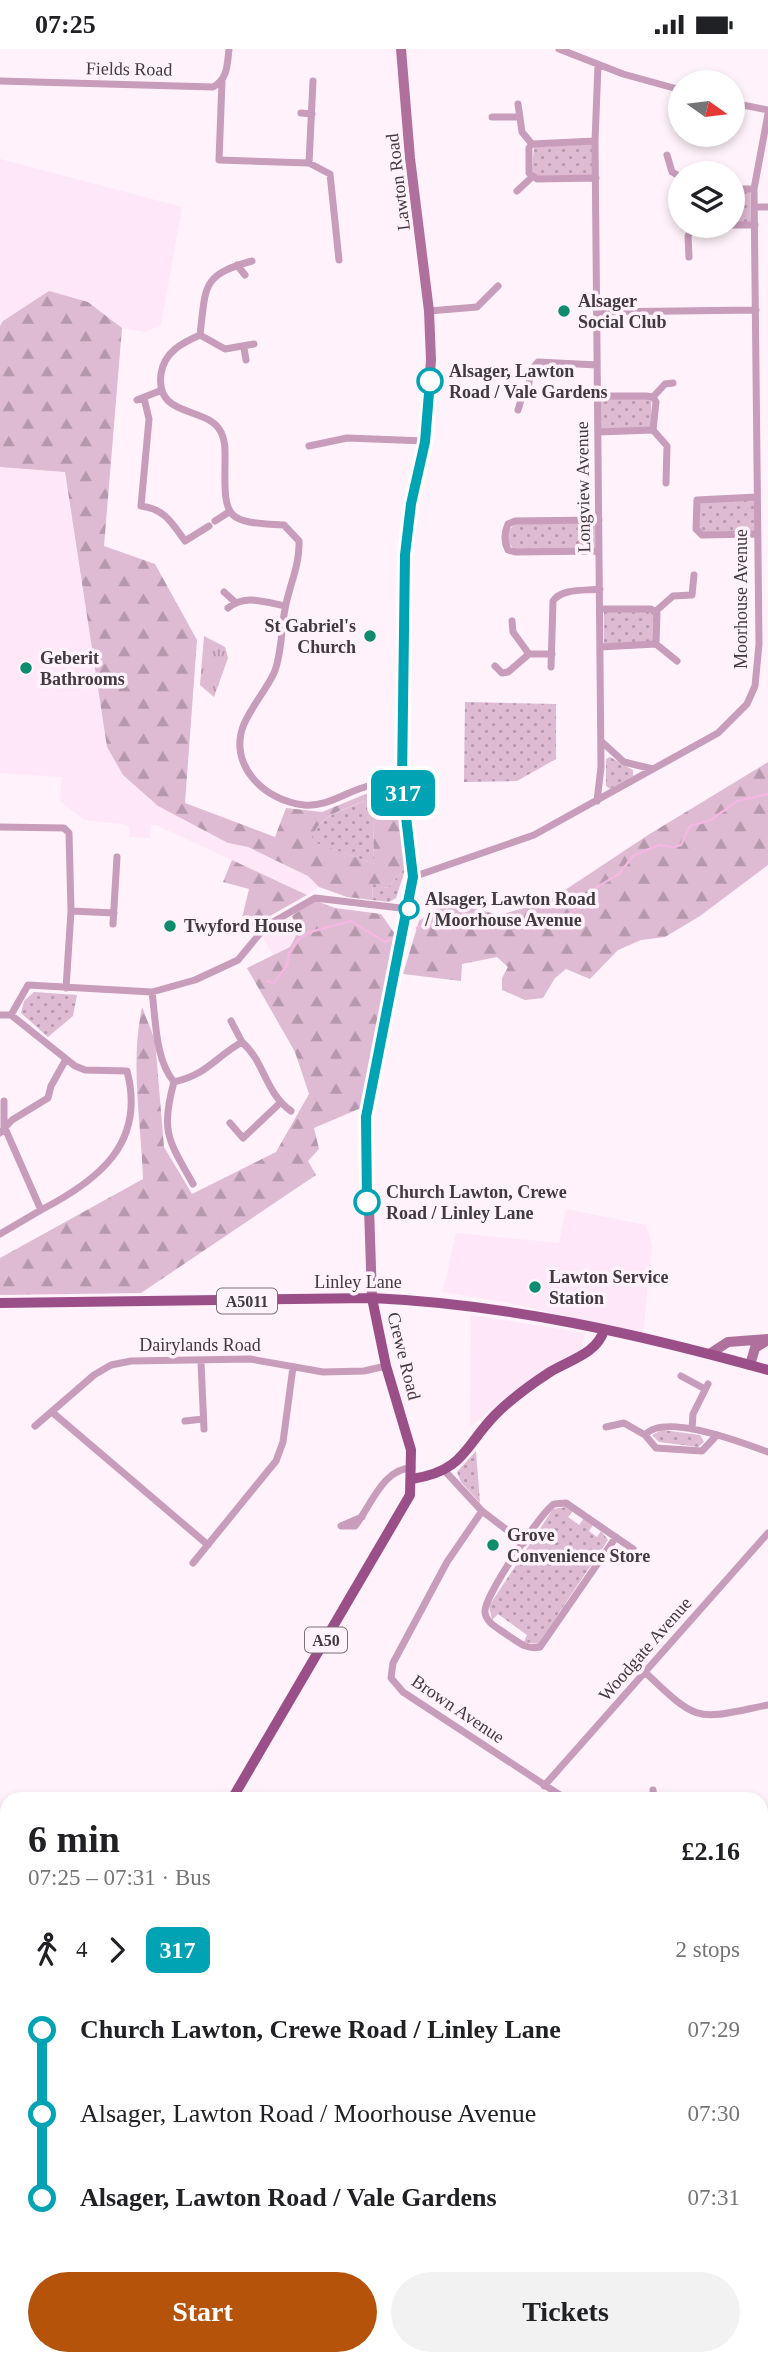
<!DOCTYPE html>
<meta charset="utf-8">
<style>
:root{--surface:#fff;--page:#f2f2f2;--text:#202124;--muted:#757577;--accent:#b45309}
body{margin:0;font-family:"Times New Roman",serif;background:var(--page);color:var(--text);height:100vh;display:flex;flex-direction:column;font-size:26px;white-space:nowrap}
*{box-sizing:border-box;margin:0}
p{font-size:23px;color:var(--muted)}
.icon{flex:none;width:38px;height:38px;fill:none;stroke:currentColor;stroke-width:2;stroke-linecap:round;stroke-linejoin:round}
.map{position:relative;flex:1;overflow:hidden}
.details{position:absolute;left:0px;top:1743px;width:768px;height:574px;display:flex;flex-direction:column;background:var(--surface);border-radius:21px 21px 0 0;box-shadow:0 4px 10px #0003}
.details>*{flex:none}
.badge{padding:0 14px;border-radius:10px;font-size:24px;line-height:46px}
.needle{width:46px;rotate:104deg}
.buttons{position:absolute;left:668px;top:21px;display:grid;gap:14px}
.buttons a{display:grid;place-items:center;width:77px;height:77px;border-radius:50%;background:var(--surface);box-shadow:0 4px 10px #0003;font-size:35px}
.map>.badge{position:absolute;translate:-50% -50%;box-shadow:0 0 0 4px #fff}
.legs{display:flex;align-items:center;gap:10px;height:77px;padding:0 28px;font-size:23px}
.legs p{margin-inline-start:auto}
.summary{display:flex;align-items:center;justify-content:space-between;height:119px;padding:0 28px}
h1{font-size:38px;font-weight:800;line-height:52px}
.cta{display:flex;gap:14px;margin-top:auto;padding:14px 28px}
.cta a{flex:1;height:80px;border-radius:42px;background:var(--accent);color:#fff;font-size:28px;font-weight:800;line-height:80px;text-align:center}
.cta a+a{background:var(--page);color:var(--text)}
ul{padding:0 28px;list-style:none}
li{display:flex;align-items:center;gap:24px;height:84px;font-size:26px}
li i{display:grid;place-items:center;width:10px;height:100%;margin:0 9px;background:currentColor}
li i::after{content:'';width:18px;height:18px;margin:-9px;border:5px solid;border-radius:50%;background:var(--surface)}
li p{margin-inline-start:auto}
li:first-child i{background:linear-gradient(#0000 50%,currentColor 0)}
li:last-child i{background:linear-gradient(currentColor 50%,#0000 0)}
.status{display:flex;justify-content:space-between;align-items:center;height:49px;padding:0 35px;background:var(--surface);direction:ltr}
.status svg{height:19px;fill:currentColor}
.map>svg:first-child{display:block}
</style>
<div class="status"><b>07:25</b><svg viewBox="0 0 49 12"><path d="M0 12V9h3v3zM5 12V6h3v6zM10 12V3h3v9zM15 12V0h3v12zM26 1h20v11H26zM47 4h2v5h-2z"/></svg></div>
<div class="map">
<svg width="768" height="2317" viewBox="0 0 768 2317">
<defs>
<pattern id="grass-dots" width="8" height="8" patternUnits="userSpaceOnUse" patternTransform="scale(1.75)"><rect width="8" height="8" fill="#debad3"/><path d="M2 2h.1M6 6h.1" fill="none" stroke="#b698ad" stroke-width="1.8" stroke-linecap="round"/></pattern>
<pattern id="forest-firs" width="22" height="20" patternUnits="userSpaceOnUse" patternTransform="scale(1.75)"><rect width="22" height="20" fill="#debad3"/><path d="M5 1l3.5 6h-7zM16 11l3.5 6h-7z" fill="#b698ad"/></pattern>
<pattern id="park-tufts" width="24" height="20" patternUnits="userSpaceOnUse" patternTransform="scale(1.75)"><rect width="24" height="20" fill="#debad3"/><path d="M3 7l-1-3M5 7V3M7 7l1-3M15 17l-1-3M17 17v-4M19 17l1-3" fill="none" stroke="#b698ad"/></pattern>
</defs>
<rect width="100%" height="100%" fill="#fff2fa"/>
<path fill="#fee7f7" d="M 0,110 L 182,158 L 161,275 L 146,283 L 122,279 L 88,253 L 49,243 L 3,272 L 0,277 Z
M 0,418 L 64,422 L 107,698 L 123,726 L 158,757 L 228,794 L 248,798 L 308,827 L 319,838 L 307,846 L 156,776 L 151,776 L 150,789 L 129,788 L 129,778 L 123,775 L 84,771 L 60,752 L 62,728 L 0,724 Z
M 292,867 L 298,883 L 290,898 L 273,906 L 262,887 Z
M 566,1160 L 646,1176 L 652,1196 L 643,1285 L 505,1253 L 443,1243 L 456,1184 L 559,1194 Z
M 471,1266 L 585,1284 L 581,1301 L 523,1335 L 470,1378 Z
M 761,1957 L 768,1966 L 768,2132 L 761,2142 Z"/>
<path fill="url(#grass-dots)" d="M 592,95 L 592,126 L 538,127 L 532,122 L 534,98 Z
M 733,142 L 750,142 L 751,174 L 733,174 Z
M 601,350 L 651,350 L 652,379 L 601,381 Z
M 754,450 L 755,482 L 703,483 L 698,479 L 699,453 Z
M 596,474 L 596,500 L 515,501 L 508,494 L 508,482 L 515,475 Z
M 651,562 L 654,564 L 654,593 L 604,595 L 604,563 Z
M 465,653 L 556,655 L 556,710 L 517,732 L 464,733 Z
M 610,708 L 633,721 L 633,727 L 610,740 L 606,737 L 606,710 Z
M 365,752 L 373,765 L 374,815 L 310,792 C 319,766 341,762 365,752 Z
M 406,818 L 396,849 L 389,853 L 372,851 L 373,834 L 387,839 Z
M 34,943 L 77,946 L 73,967 L 48,988 L 21,964 L 24,952 Z
M 662,1381 L 700,1386 L 704,1393 L 698,1398 L 659,1393 L 652,1386 Z
M 476,1402 L 480,1454 L 461,1433 L 457,1423 Z
M 566,1458 L 573,1462 L 568,1468 L 579,1476 L 584,1469 L 593,1476 L 589,1482 L 597,1488 L 601,1482 L 608,1491 L 538,1595 L 524,1593 L 527,1586 L 498,1565 L 492,1571 L 489,1557 L 553,1460 Z
M 0,2223 L 7,2226 L 7,2280 L 4,2289 L 7,2292 L 7,2310 L 31,2310 L 42,2317 L 0,2317 Z"/>
<path fill="url(#forest-firs)" fill-rule="evenodd" d="M 49,242 L 88,253 L 122,279 L 104,497 L 155,515 L 197,591 L 185,754 L 275,788 L 286,759 L 322,763 L 368,744 L 397,741 L 406,818 L 387,839 L 373,835 L 372,851 L 347,848 L 319,838 L 308,827 L 248,798 L 228,794 L 158,757 L 123,726 L 107,698 L 65,423 L 0,418 L 0,277 L 3,272 ZM 364,752 L 373,766 L 374,815 L 311,792 C 318,766 341,762 364,752 Z
M 768,713 L 768,816 L 700,867 L 665,888 L 641,891 L 618,901 L 590,930 L 566,920 L 555,929 L 543,949 L 525,951 L 502,941 L 502,929 L 508,918 L 497,908 L 462,915 L 461,932 L 403,925 L 419,872 L 430,864 L 440,858 L 465,857 L 499,866 L 547,853 L 648,786 Z
M 232,811 L 307,846 L 238,885 L 249,840 L 223,833 Z
M 314,851 L 335,859 L 381,865 L 397,888 L 361,1059 L 314,1079 L 319,1100 L 308,1112 L 316,1126 L 141,1244 L 0,1246 L 0,1209 L 143,1130 C 141,1072 130,1015 142,958 L 155,991 L 164,1098 L 192,1145 L 276,1103 L 309,1045 L 295,1003 L 247,919 L 290,898 L 298,883 L 292,867 Z"/>
<path fill="url(#park-tufts)" d="M 204,587 L 225,598 L 228,609 L 214,648 L 200,636 Z"/>
<g fill="none" stroke-linecap="round" stroke-linejoin="round">
<path stroke="#f3b7e1" stroke-width="2.5" d="M 417,879 L 429,872 L 536,875 L 564,868 L 578,859 L 597,838 L 619,825 L 633,807 L 659,796 L 673,798 L 681,796 L 690,777 L 711,771 L 737,752 L 768,745
M 267,932 L 274,934 L 287,916 L 289,904 L 299,890 L 310,883 L 351,872 L 385,893 L 392,890"/>
<path stroke="#c89cbb" stroke-width="7" d="M 559,0 L 623,25 L 681,41
M 0,32 L 213,38 C 228,30 227,16 229,0
M 222,33 L 219,111 L 309,114 L 330,125 L 339,211
M 733,54 L 768,61
M 518,55 L 522,83 L 532,95
M 301,64 L 312,65
M 492,68 L 518,68
M 595,92 L 532,95 L 529,99 L 529,124 L 537,130 L 596,129
M 667,106 L 672,123 L 681,128
M 309,114 L 313,32
M 733,140 L 754,140
M 517,142 L 532,128
M 755,158 L 768,158
M 733,176 L 755,176
M 689,208 L 688,187 L 693,177
M 237,216 L 245,226
M 429,262 L 477,258 L 498,237
M 597,263 L 756,261
M 200,286 C 182,294 164,303 161,325 C 155,370 207,356 221,383 C 226,393 225,403 225,415 C 224,472 227,473 284,476 L 299,492 C 300,516 289,537 285,560 C 281,580 282,605 274,624 C 266,641 252,657 244,675 C 227,716 265,752 304,756 C 327,758 344,744 365,738 C 376,734 390,734 402,733
M 200,286 C 206,237 201,226 252,212
M 200,286 L 225,300 L 254,295
M 244,299 L 246,311
M 598,347 L 646,347 L 653,348 L 656,353 L 653,381 L 598,383
M 653,348 L 665,335 L 673,334
M 144,349 L 149,370 L 141,457 C 165,460 172,474 185,492 L 209,477
M 137,351 L 162,341
M 518,361 L 521,351 L 527,346 L 531,321 L 538,313 L 597,316
M 653,381 L 667,397 L 666,434
M 309,397 L 347,389 L 425,392
M 757,448 L 697,451 L 696,480 L 702,486 L 758,485
M 599,471 L 515,472 L 508,475 C 504,484 504,493 508,501 L 515,503 L 599,502
M 215,472 L 229,463
M 224,543 L 235,553
M 228,559 C 245,545 265,553 285,557
M 600,560 L 651,560 L 657,565 L 656,595 L 600,598
M 656,562 L 673,547 L 692,546 L 694,526
M 512,572 L 513,583 L 529,605
M 656,595 L 677,612
M 495,617 L 502,624 L 508,623 L 529,605 L 552,605
M 551,618 L 553,552 C 562,539 585,542 600,540
M 602,693 L 624,713 L 653,720
M 597,752 L 601,718 L 595,92 L 598,16
M 0,778 L 64,779 L 69,784 L 71,862 L 66,939
M 413,828 L 534,786 L 718,684 L 747,655 L 755,637 L 759,595 L 754,140 L 768,65
M 71,862 L 114,864
M 113,875 L 117,808
M 152,943 C 156,972 155,1010 174,1033 C 208,1025 214,1009 242,993 C 265,1013 265,1044 291,1062
M 0,966 L 11,966 L 28,936 L 152,943 L 195,931 L 238,911 L 266,877 L 315,849 L 409,860
M 11,966 L 75,1017 L 85,1021 L 127,1022 C 146,1094 99,1131 41,1161
M 231,972 L 242,993
M 174,1033 C 160,1083 169,1092 193,1135
M 230,1074 L 243,1089 L 280,1054
M 0,1084 L 12,1071 L 48,1049 L 51,1037 L 65,1012
M 0,1185 L 41,1161 L 4,1077 L 4,1052
M 201,1313 L 204,1380
M 681,1327 L 705,1340
M 52,1363 L 208,1496
M 185,1372 L 203,1370
M 35,1377 L 94,1326 L 111,1316 L 131,1312 L 250,1310 L 323,1323 L 364,1322 L 386,1317
M 606,1378 L 624,1374 L 645,1386
M 692,1380 L 693,1365 L 708,1335
M 717,1386 L 702,1402 L 656,1399 L 645,1386 C 664,1363 743,1394 768,1403
M 444,1421 L 482,1462 L 524,1494
M 482,1462 L 447,1513 L 393,1614 L 391,1629 L 403,1643 L 566,1750
M 362,1468 L 341,1477 L 355,1477 C 371,1457 383,1419 412,1419
M 616,1488 L 540,1598 C 526,1601 518,1593 506,1585 C 498,1579 486,1574 485,1563 C 483,1549 541,1463 554,1455 L 566,1454 L 633,1500
M 193,1514 L 276,1412 L 283,1393 L 293,1318
M 646,1624 C 700,1676 697,1670 768,1656
M 544,1737 L 768,1484
M 653,1741 L 654,1750
M 761,1795 L 768,1800
M 761,1867 L 768,1861"/>
<path stroke="#af709d" stroke-width="10" d="M 372,1249 L 366,1068 L 413,828 L 402,733 L 406,488 L 425,391 L 431,311 L 429,262 L 410,109 L 401,0
M 711,1304 L 728,1293 L 768,1290
M 750,1316 L 755,1299 L 768,1291"/>
<path stroke="#9b4f88" stroke-width="10" d="M 0,1254 L 372,1249 C 506,1255 639,1285 768,1321
M 412,1430 C 464,1422 464,1398 495,1366 C 511,1350 530,1336 550,1323 C 569,1311 597,1305 604,1281
M 232,1750 L 410,1446 L 411,1401 L 386,1317 L 372,1249
M 0,2175 L 7,2162"/>
</g>
<g fill="none" stroke-linecap="round" stroke-linejoin="round">
<defs>
<path id="line-1" d="M 367,1153 L 366,1068 L 413,828 L 402,733 L 405,506 L 411,455 L 425,393 L 430,332"/>
</defs>
<use href="#line-1" stroke="#fff" stroke-width="16"/>
<use href="#line-1" stroke="#00a3b4" stroke-width="10"/>
</g>
<g fill="#0f8c70" stroke="#fff2fa" stroke-width="2.5">
<circle cx="564" cy="262" r="7"/>
<circle cx="370" cy="587" r="7"/>
<circle cx="26" cy="619" r="7"/>
<circle cx="170" cy="877" r="7"/>
<circle cx="535" cy="1238" r="7"/>
<circle cx="493" cy="1496" r="7"/>
</g>
<g fill="#fff" stroke="#00a3b4" stroke-width="3.5">
<circle cx="430" cy="332" r="12"/>
<circle cx="409" cy="860" r="9"/>
<circle cx="367" cy="1153" r="12"/>
</g>
<g text-anchor="middle" dominant-baseline="central" stroke-width="7" stroke-linejoin="round" paint-order="stroke">
<g fill="#fff2fa" stroke="#7a7177" stroke-width="2">
<rect x="217" y="1239.5" width="60" height="25" rx="5"/>
<rect x="305" y="1578.5" width="42" height="25" rx="5"/>
</g>
<g font-size="16" font-weight="bold" fill="#413a3f">
<text x="247" y="1252">A5011</text>
<text x="326" y="1591">A50</text>
</g>
<g font-size="18" fill="#413a3f" stroke="#fff2fa">
<text transform="translate(129 20) rotate(1)">Fields Road</text>
<text transform="translate(398 133) rotate(-97)">Lawton Road</text>
<text transform="translate(583 438) rotate(-91)">Longview Avenue</text>
<text transform="translate(741 550) rotate(-90)">Moorhouse Avenue</text>
<text x="358" y="1233">Linley Lane</text>
<text x="200" y="1296">Dairylands Road</text>
<text transform="translate(404 1307) rotate(76)">Crewe Road</text>
<text transform="translate(645 1600) rotate(-49)">Woodgate Avenue</text>
<text transform="translate(458 1660) rotate(34)">Brown Avenue</text>
</g>
<g font-size="18" font-weight="bold" fill="#413a3f" stroke="#fff2fa" text-anchor="start">
<text x="578" y="252">Alsager<tspan x="578" dy="21">Social Club</tspan></text>
<text x="356" y="577" text-anchor="end">St Gabriel's<tspan x="356" dy="21">Church</tspan></text>
<text x="40" y="609">Geberit<tspan x="40" dy="21">Bathrooms</tspan></text>
<text x="184" y="877">Twyford House</text>
<text x="549" y="1228">Lawton Service<tspan x="549" dy="21">Station</tspan></text>
<text x="507" y="1486">Grove<tspan x="507" dy="21">Convenience Store</tspan></text>
</g>
<g font-size="18" font-weight="bold" fill="#413a3f" stroke="#fff2fa" text-anchor="start">
<text x="449" y="322">Alsager, Lawton<tspan x="449" dy="21">Road / Vale Gardens</tspan></text>
<text x="425" y="850">Alsager, Lawton Road<tspan x="425" dy="21">/ Moorhouse Avenue</tspan></text>
<text x="386" y="1143">Church Lawton, Crewe<tspan x="386" dy="21">Road / Linley Lane</tspan></text>
</g>
</g>
</svg>
<div class="buttons">
<a><svg class="needle" viewBox="-14 -14 28 28"><path d="M0-13l5 13h-10z" fill="#e53935"/><path d="M0 13l5-13h-10z" fill="#757577"/></svg></a>
<a><svg class="icon" aria-label="layers" viewBox="0 0 24 24"><path d="M12 4l9 5-9 5-9-5zM3 14l9 5 9-5"/></svg></a>
</div>
<b class="badge" style="left:403px;top:744px;background:#00a3b4;color:#fff">317</b>
<section class="details">
<div class="summary"><div><h1>6 min</h1><p>07:25 – 07:31 · Bus</p></div><b>£2.16</b></div>
<div class="legs"><svg class="icon" aria-label="walk" viewBox="0 0 24 24"><circle cx="13" cy="4" r="2"/><path d="M13 8l-2 6 4 7M11 14l-3 7M7 12l3-4h3l4 4"/></svg>4<svg class="icon" aria-label="forward" viewBox="0 0 24 24"><path d="M9 5l7 7-7 7"/></svg><b class="badge" style="background:#00a3b4;color:#fff">317</b><p>2 stops</p></div>
<ul>
<li><i style="color:#00a3b4"></i><b>Church Lawton, Crewe Road / Linley Lane</b><p>07:29</p></li>
<li><i style="color:#00a3b4"></i><span>Alsager, Lawton Road / Moorhouse Avenue</span><p>07:30</p></li>
<li><i style="color:#00a3b4"></i><b>Alsager, Lawton Road / Vale Gardens</b><p>07:31</p></li>
</ul>
<div class="cta"><a>Start</a><a>Tickets</a></div>
</section>
</div>
